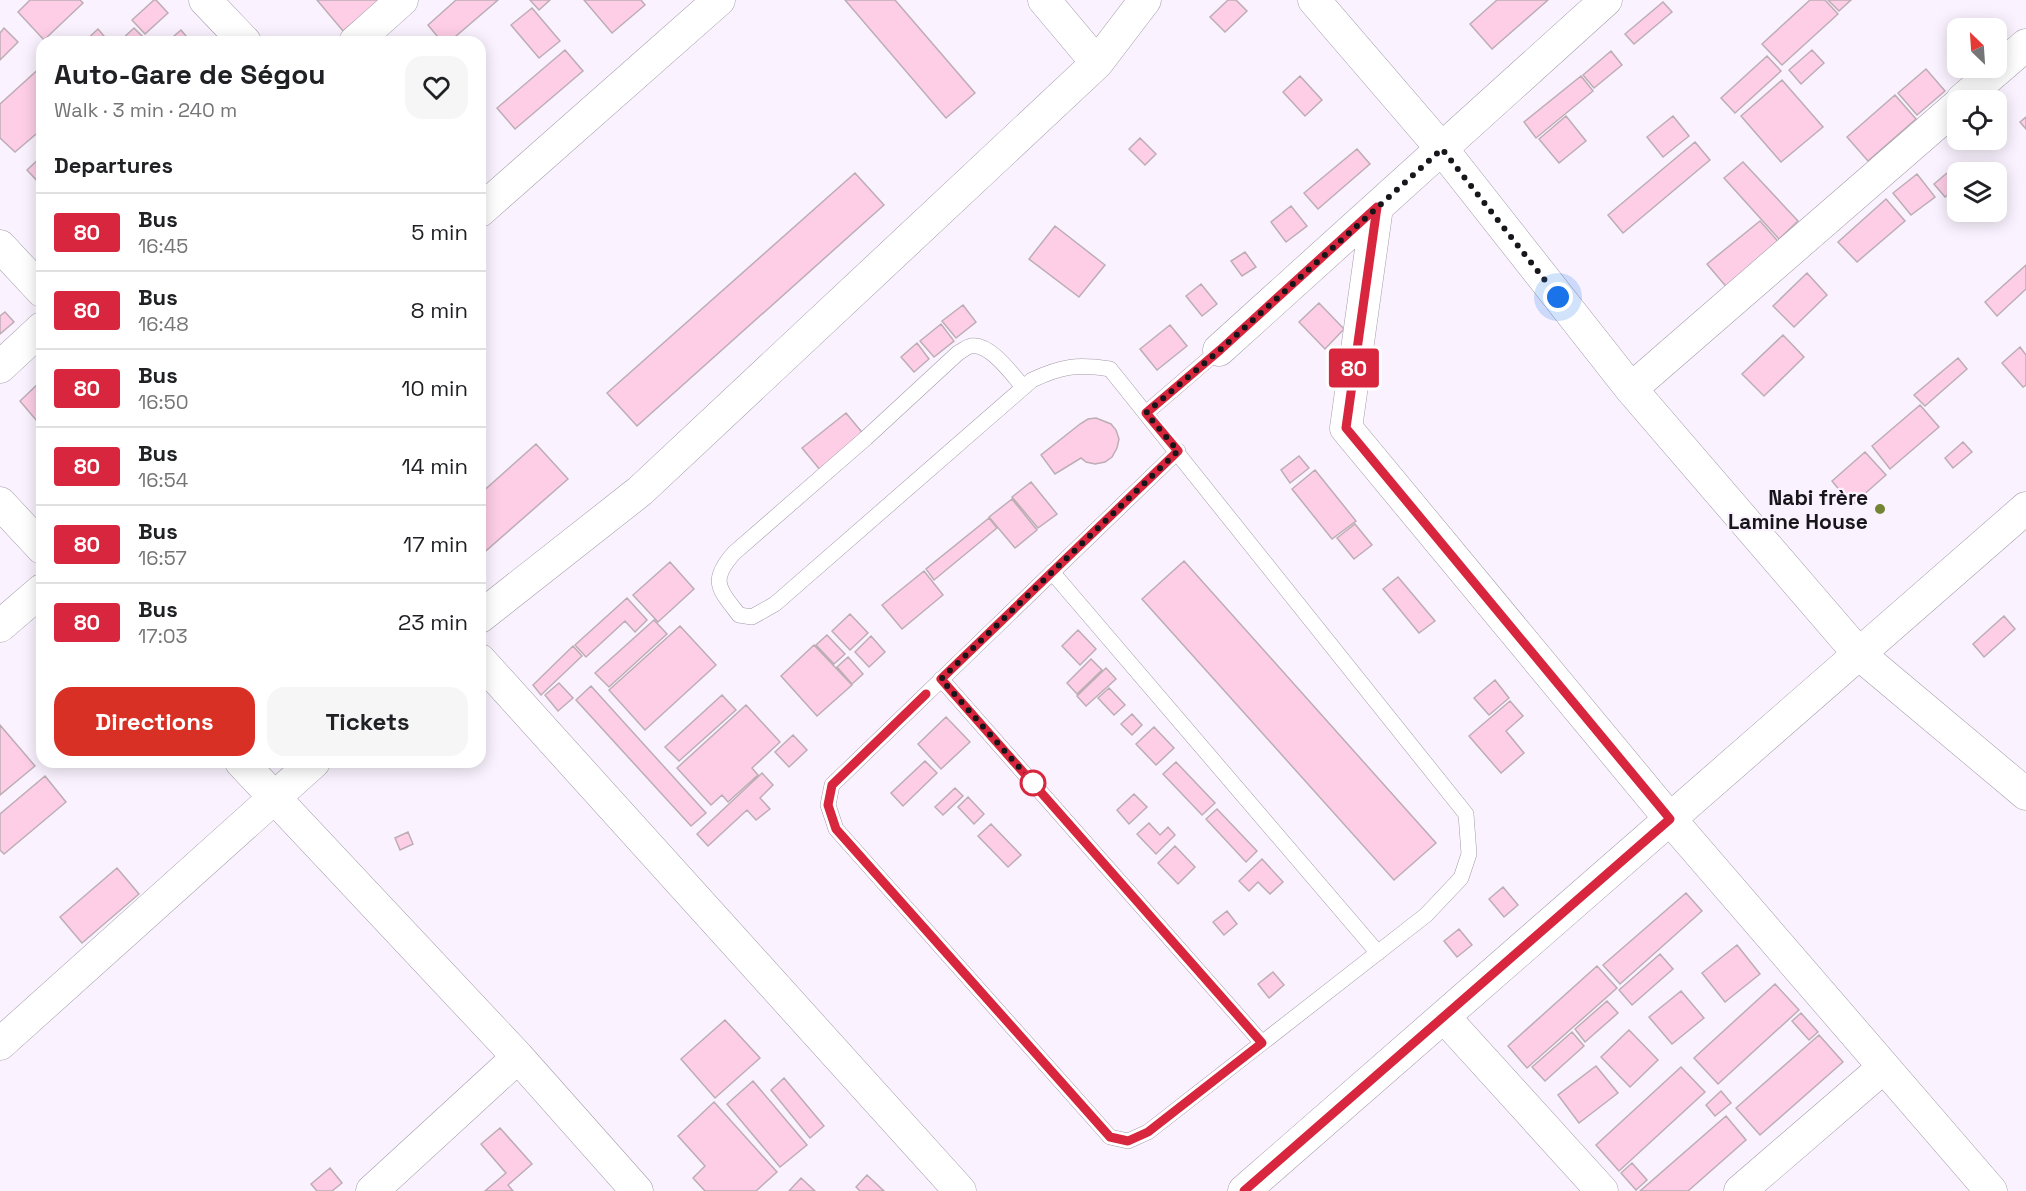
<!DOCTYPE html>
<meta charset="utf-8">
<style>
:root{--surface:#fff;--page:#f6f6f6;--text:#202124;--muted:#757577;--line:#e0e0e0;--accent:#d93025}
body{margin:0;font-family:"Space Grotesk",sans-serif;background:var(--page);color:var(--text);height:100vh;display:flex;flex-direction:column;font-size:22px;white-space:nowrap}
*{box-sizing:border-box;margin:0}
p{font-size:20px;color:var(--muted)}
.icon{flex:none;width:33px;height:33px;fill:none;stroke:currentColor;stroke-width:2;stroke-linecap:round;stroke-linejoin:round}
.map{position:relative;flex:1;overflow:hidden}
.sheet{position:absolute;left:36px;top:36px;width:450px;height:732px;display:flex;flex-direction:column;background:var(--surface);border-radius:18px;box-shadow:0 3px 15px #0003}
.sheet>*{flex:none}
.badge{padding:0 12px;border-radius:4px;font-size:21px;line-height:39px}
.needle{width:39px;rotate:335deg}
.controls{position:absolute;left:1947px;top:18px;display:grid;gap:12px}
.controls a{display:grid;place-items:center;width:60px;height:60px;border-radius:12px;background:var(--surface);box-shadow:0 3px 15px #0003;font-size:30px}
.you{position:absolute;width:30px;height:30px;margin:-15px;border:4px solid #fff;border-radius:50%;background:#1a73e8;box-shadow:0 0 0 9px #1a73e833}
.map>.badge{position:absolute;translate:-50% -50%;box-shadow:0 0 0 3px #fff}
h2{padding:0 18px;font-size:22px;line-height:54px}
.round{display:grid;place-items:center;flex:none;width:63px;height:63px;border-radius:18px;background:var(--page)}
.headline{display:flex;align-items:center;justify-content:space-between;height:102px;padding:0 18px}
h1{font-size:28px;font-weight:700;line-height:45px}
.primary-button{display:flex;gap:12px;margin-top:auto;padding:12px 18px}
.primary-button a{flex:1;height:69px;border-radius:18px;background:var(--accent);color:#fff;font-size:24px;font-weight:700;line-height:69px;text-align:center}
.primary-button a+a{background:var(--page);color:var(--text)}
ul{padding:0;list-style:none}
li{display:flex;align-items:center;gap:18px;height:78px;padding:0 18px;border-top:2px solid var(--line)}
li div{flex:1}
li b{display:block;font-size:22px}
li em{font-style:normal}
li .badge{min-width:66px;font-weight:700;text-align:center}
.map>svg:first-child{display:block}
</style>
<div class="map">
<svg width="2026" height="1191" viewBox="0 0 2026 1191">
<rect width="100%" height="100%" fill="#faf3ff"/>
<path fill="#fdcee6" stroke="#bdadb5" stroke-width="1.5" d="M 30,0 L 80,0 L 83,3 L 44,40 L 18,12 Z
M 154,0 L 156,0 L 168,13 L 145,34 L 132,20 Z
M 317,0 L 380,0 L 343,31 Z
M 456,0 L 498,0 L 449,42 L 442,42 L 428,25 Z
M 530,0 L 550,0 L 539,10 Z
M 584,0 L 641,0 L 645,5 L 612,33 Z
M 845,0 L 895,0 L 975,93 L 946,118 Z
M 1228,0 L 1236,0 L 1247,11 L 1225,32 L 1210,17 Z
M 1497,0 L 1548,0 L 1492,49 L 1470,24 Z
M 1810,0 L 1825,0 L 1838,14 L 1782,65 L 1762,44 Z
M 1828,0 L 1851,0 L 1839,11 Z
M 1663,2 L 1672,12 L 1634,44 L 1625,34 Z
M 532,8 L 560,41 L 539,58 L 511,25 Z
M 4,28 L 18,42 L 0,60 L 0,33 Z
M 134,28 L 143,37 L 137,42 L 119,42 Z
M 98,29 L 109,42 L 84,42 Z
M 181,30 L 191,42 L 167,42 Z
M 565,50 L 583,71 L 515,129 L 497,108 Z
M 1812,50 L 1824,63 L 1801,84 L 1789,70 Z
M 1611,51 L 1622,65 L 1594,88 L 1583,75 Z
M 1767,56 L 1781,71 L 1735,113 L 1721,98 Z
M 42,66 L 42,129 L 15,152 L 0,138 L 0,104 Z
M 1926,69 L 1945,91 L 1917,115 L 1898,93 Z
M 1300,76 L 1322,100 L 1305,116 L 1283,92 Z
M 1581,76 L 1593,91 L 1536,138 L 1524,122 Z
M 1782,80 L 1823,127 L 1781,162 L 1741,116 Z
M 1895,95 L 1916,119 L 1868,161 L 1847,137 Z
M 1566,116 L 1586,141 L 1559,163 L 1539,139 Z
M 1673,116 L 1689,136 L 1663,157 L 1647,137 Z
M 2026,117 L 2026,129 L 2020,122 Z
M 1140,138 L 1156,154 L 1145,165 L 1129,149 Z
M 1695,142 L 1710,160 L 1623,233 L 1608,215 Z
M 1357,149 L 1370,164 L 1318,209 L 1304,193 Z
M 42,156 L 42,186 L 27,170 Z
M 1743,162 L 1798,221 L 1779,239 L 1724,178 Z
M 855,173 L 884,205 L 637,426 L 607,393 Z
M 1947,173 L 1958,187 L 1945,197 L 1934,184 Z
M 1917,174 L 1935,197 L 1911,215 L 1893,193 Z
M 1886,199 L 1905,221 L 1857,262 L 1838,242 Z
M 1291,206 L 1307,226 L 1286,242 L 1271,222 Z
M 1760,221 L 1782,246 L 1729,290 L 1707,264 Z
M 1055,226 L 1105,265 L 1079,297 L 1029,259 Z
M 1245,252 L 1256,267 L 1242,276 L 1231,261 Z
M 2026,265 L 2026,289 L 1997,316 L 1985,302 Z
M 1807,273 L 1827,295 L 1794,327 L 1773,306 Z
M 1201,284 L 1217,304 L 1202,316 L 1186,296 Z
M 1319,303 L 1344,329 L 1325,349 L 1299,322 Z
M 963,305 L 976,322 L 956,338 L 942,321 Z
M 5,312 L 14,322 L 0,334 L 0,316 Z
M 941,324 L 954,341 L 934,357 L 920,341 Z
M 1170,325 L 1187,346 L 1157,370 L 1140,349 Z
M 1783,335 L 1804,357 L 1764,396 L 1742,374 Z
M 917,343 L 929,359 L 914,372 L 901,357 Z
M 2020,347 L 2026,355 L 2026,385 L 2023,387 L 2002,363 Z
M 1958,358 L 1967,369 L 1925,406 L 1914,395 Z
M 42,380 L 42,427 L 20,401 Z
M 1920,405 L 1939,427 L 1890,469 L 1872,446 Z
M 846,413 L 865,436 L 821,471 L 802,448 Z
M 1096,418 L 1111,424 L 1116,430 L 1119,439 L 1117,448 L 1112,457 L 1105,462 L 1095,464 L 1086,462 L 1081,458 L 1055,474 L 1041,455 L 1080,424 L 1088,419 Z
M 1963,442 L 1972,452 L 1953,468 L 1945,458 Z
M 536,444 L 568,479 L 480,556 L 480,494 Z
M 1865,452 L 1886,475 L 1852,505 L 1832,481 Z
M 1299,456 L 1309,468 L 1290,483 L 1281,470 Z
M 1315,470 L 1356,521 L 1332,539 L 1292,489 Z
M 1031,482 L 1057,514 L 1038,528 L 1012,497 Z
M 1012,499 L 1037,530 L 1015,548 L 989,517 Z
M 989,518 L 997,528 L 934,580 L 926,569 Z
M 1355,524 L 1372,545 L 1354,559 L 1337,538 Z
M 1184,561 L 1436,843 L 1394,880 L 1142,599 Z
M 670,562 L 694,589 L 658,622 L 633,595 Z
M 924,571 L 943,595 L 902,629 L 882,605 Z
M 1398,577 L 1435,621 L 1419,633 L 1383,589 Z
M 627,598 L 647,620 L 635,632 L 625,621 L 586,657 L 575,645 Z
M 850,614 L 868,633 L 850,650 L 832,631 Z
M 2004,616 L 2015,629 L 1984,657 L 1973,644 Z
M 654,620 L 667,634 L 609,687 L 595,673 Z
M 680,626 L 716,665 L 645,730 L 609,690 Z
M 1078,630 L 1096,649 L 1080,665 L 1062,646 Z
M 827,635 L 845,654 L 834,664 L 816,645 Z
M 871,636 L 885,652 L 869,667 L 855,652 Z
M 814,645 L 852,685 L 817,716 L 781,676 Z
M 573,646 L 582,656 L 541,695 L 533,685 Z
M 848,657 L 863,674 L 852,684 L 837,667 Z
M 1091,659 L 1102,670 L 1077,694 L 1067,683 Z
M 1106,668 L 1116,679 L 1086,706 L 1077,696 Z
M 1495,680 L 1509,698 L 1489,715 L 1474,698 Z
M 559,683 L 573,698 L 558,711 L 545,695 Z
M 591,686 L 706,813 L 691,826 L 576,700 Z
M 1109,688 L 1125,705 L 1114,715 L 1098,698 Z
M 722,695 L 736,710 L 679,761 L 665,747 Z
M 1510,701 L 1523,716 L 1506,731 L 1524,753 L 1501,773 L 1469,736 Z
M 746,705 L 780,742 L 752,768 L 758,775 L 728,802 L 722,795 L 711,805 L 677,768 Z
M 1132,714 L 1142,725 L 1132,735 L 1121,724 Z
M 946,717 L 970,742 L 941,769 L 918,744 Z
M 0,725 L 35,766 L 0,795 Z
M 1154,727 L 1174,748 L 1156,765 L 1136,744 Z
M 793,735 L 807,750 L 789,767 L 775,752 Z
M 925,761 L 937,773 L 903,806 L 891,793 Z
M 1176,762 L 1215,803 L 1202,815 L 1163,774 Z
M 762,773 L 773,785 L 760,798 L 770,809 L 756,820 L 747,810 L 708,846 L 697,834 Z
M 45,776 L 66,802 L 4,854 L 0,850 L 0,814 Z
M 955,788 L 963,796 L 943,815 L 935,807 Z
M 1134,794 L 1147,807 L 1129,824 L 1117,810 Z
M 968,797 L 984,814 L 974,824 L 958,807 Z
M 1217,809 L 1257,851 L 1246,862 L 1206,819 Z
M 1149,823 L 1160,835 L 1168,827 L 1175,835 L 1156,854 L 1137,834 Z
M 991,824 L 1021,855 L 1008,867 L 978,836 Z
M 408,832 L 413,844 L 400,850 L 395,838 Z
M 1175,846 L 1195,867 L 1178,884 L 1158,863 Z
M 1262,859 L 1283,882 L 1270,894 L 1258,882 L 1249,891 L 1239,881 Z
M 117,868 L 139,894 L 82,943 L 60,917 Z
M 1503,887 L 1518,905 L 1504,917 L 1489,899 Z
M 1686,893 L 1702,911 L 1620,984 L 1603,965 Z
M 1227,911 L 1237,924 L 1224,935 L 1213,922 Z
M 1459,929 L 1472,945 L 1457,957 L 1444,941 Z
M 1737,945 L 1760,974 L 1725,1002 L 1702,973 Z
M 1660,954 L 1673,969 L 1632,1005 L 1619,990 Z
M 1597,966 L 1617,988 L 1527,1068 L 1508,1046 Z
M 1273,972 L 1284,985 L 1269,998 L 1258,984 Z
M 1775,984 L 1799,1010 L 1718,1084 L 1694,1058 Z
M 1681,991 L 1704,1018 L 1672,1044 L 1649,1017 Z
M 1607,1001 L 1618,1013 L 1585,1042 L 1575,1029 Z
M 1801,1013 L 1818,1032 L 1809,1040 L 1792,1021 Z
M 725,1020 L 760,1058 L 715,1098 L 681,1059 Z
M 1629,1030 L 1658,1060 L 1630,1087 L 1601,1057 Z
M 1572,1032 L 1584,1046 L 1545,1081 L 1532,1067 Z
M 1819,1035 L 1843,1062 L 1760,1135 L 1736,1108 Z
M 1596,1066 L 1618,1093 L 1579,1123 L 1558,1095 Z
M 1681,1067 L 1705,1092 L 1619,1171 L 1596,1145 Z
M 784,1078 L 824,1126 L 810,1138 L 771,1090 Z
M 753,1081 L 807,1145 L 780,1167 L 727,1104 Z
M 1721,1091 L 1731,1103 L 1715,1116 L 1706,1105 Z
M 714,1102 L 777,1172 L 756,1191 L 705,1191 L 693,1178 L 705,1166 L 678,1136 Z
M 1726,1116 L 1746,1140 L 1688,1191 L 1640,1191 Z
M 500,1128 L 532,1164 L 508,1185 L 513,1191 L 485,1191 L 506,1173 L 481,1144 Z
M 1632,1163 L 1647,1180 L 1636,1190 L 1621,1173 Z
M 330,1168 L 342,1183 L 332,1191 L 317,1191 L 311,1184 Z
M 867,1175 L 884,1191 L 860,1191 L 856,1187 Z
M 801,1178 L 815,1191 L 789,1191 Z"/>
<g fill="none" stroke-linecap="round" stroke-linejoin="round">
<defs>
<path id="lane" d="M 1023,387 C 1012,374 990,343 971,346 C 966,347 962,351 958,353 L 866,438 L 734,553 C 709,581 719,589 739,615 L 752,617 L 775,604 L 1032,380 C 1062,366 1077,364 1110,369 L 1466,814 L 1469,854 L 1461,878 L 1426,915 L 1148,1132 L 1128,1141 L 1110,1137 L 836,829 L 828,805 L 832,785 L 1178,451
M 1146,413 L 1219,350
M 1052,572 L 1378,953
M 941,679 L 1262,1043"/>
<path id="street" d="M 205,0 L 245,42
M 1044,0 L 1097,63
M 1314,0 L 1442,149 L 1631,389 L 1859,654 L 2026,794
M 355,42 L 402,0
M 1962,100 L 2026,45
M 1377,207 L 1346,428 L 1670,819 L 1991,1191
M 480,211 L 719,0
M 0,246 L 42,291
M 1219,350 L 1606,0
M 0,367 L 42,328
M 1631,389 L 1958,105
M 0,503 L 42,548
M 480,617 L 640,491 L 1097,63 L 1145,0
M 0,626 L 42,590
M 480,660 L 960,1191
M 241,762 L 518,1057 L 637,1191
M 1444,1017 L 1602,1191
M 0,1044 L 314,762
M 372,1191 L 518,1057
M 1244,1191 L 2026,508
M 1740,1191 L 1884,1067"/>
</defs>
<use href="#lane" stroke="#a39ba8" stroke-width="16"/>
<use href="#street" stroke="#a39ba8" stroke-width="33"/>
<use href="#lane" stroke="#fff" stroke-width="15"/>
<use href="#street" stroke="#fff" stroke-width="32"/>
</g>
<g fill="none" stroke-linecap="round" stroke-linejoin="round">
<defs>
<path id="line" d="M 926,694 L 832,785 L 828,805 L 836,829 L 1110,1137 L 1128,1141 L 1148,1132 L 1262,1043 L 941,679 L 1178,451 L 1146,413 L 1220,350 L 1377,207 L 1346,428 L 1670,819 L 1244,1191"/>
</defs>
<use href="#line" stroke="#fff" stroke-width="14"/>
<use href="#line" stroke="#d7263d" stroke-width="9"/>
<path stroke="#19161b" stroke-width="6" stroke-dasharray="0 10.8" d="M 1033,783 L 941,679 L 1178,451 L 1146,413 L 1220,350 L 1442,149 L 1558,297"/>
</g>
<circle fill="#738535" stroke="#faf3ff" stroke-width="2" cx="1880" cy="509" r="6"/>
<circle fill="#fff" stroke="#d7263d" stroke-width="3" cx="1033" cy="783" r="12"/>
<g text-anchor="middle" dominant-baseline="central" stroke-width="4.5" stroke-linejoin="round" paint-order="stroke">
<g font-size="21" font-weight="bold" fill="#19161b" stroke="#faf3ff" text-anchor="end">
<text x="1868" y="497">Nabi frère<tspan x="1868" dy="24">Lamine House</tspan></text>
</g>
</g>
</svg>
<div class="controls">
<a><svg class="needle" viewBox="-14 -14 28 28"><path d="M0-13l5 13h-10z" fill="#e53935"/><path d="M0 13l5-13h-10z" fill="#757577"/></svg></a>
<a><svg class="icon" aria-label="locate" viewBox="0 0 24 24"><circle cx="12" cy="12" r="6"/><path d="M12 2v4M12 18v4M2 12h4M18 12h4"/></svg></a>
<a><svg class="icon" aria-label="layers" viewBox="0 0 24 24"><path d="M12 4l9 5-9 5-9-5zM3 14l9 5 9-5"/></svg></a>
</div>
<div class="you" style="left:1558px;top:297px"></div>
<b class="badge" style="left:1354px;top:368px;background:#d7263d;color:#fff">80</b>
<section class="sheet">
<div class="headline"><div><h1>Auto-Gare de Ségou</h1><p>Walk · 3 min · 240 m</p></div><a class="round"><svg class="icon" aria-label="heart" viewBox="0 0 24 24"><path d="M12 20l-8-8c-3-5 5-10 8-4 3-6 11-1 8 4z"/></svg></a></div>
<h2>Departures</h2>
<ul>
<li><span class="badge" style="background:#d7263d;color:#fff">80</span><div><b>Bus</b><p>16:45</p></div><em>5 min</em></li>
<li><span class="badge" style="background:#d7263d;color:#fff">80</span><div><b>Bus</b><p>16:48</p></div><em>8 min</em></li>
<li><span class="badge" style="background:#d7263d;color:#fff">80</span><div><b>Bus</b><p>16:50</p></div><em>10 min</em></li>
<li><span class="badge" style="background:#d7263d;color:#fff">80</span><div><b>Bus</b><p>16:54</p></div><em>14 min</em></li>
<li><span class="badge" style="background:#d7263d;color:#fff">80</span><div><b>Bus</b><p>16:57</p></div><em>17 min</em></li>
<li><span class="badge" style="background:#d7263d;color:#fff">80</span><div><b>Bus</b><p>17:03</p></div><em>23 min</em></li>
</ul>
<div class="primary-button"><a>Directions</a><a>Tickets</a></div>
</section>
</div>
